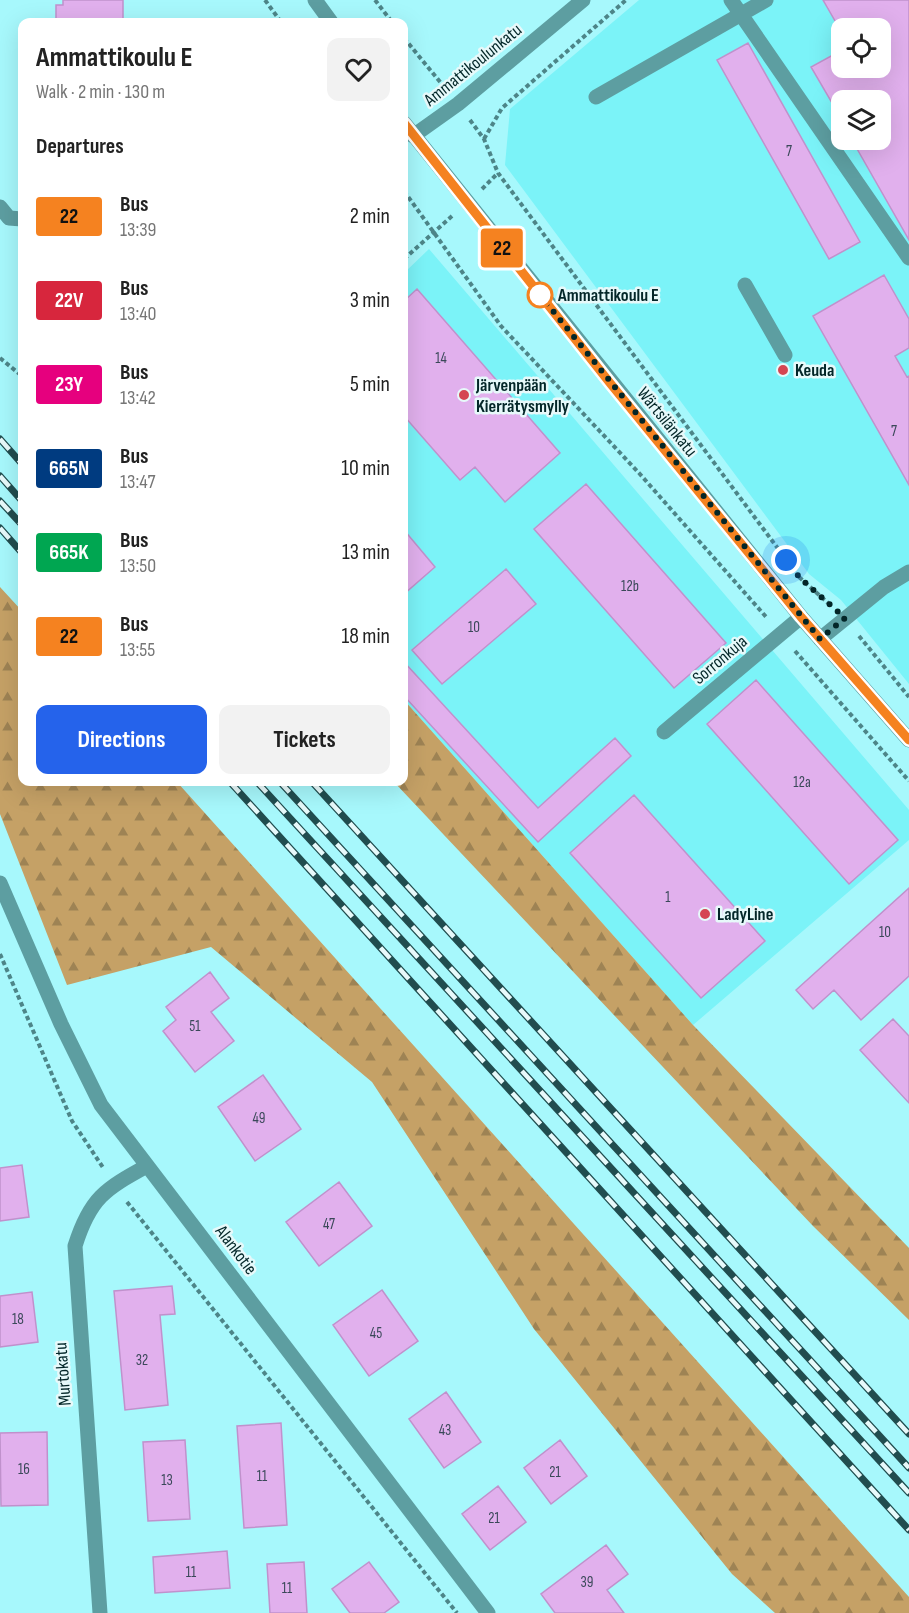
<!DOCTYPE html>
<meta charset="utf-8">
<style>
:root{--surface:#fff;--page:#f2f2f2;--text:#222;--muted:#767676;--accent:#2563eb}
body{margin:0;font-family:"Sofia Sans Condensed",sans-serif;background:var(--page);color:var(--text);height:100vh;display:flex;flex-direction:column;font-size:22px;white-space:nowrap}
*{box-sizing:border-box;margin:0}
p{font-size:20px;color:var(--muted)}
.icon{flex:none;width:33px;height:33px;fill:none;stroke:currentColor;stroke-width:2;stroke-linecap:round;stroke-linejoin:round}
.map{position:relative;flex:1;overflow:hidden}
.side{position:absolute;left:18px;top:18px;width:390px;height:768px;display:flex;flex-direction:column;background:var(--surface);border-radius:12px;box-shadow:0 6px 24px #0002}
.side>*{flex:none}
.badge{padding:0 12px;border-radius:4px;font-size:21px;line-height:39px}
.controls{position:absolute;left:831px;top:18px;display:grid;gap:12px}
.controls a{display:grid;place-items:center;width:60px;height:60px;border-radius:12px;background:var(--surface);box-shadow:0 6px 24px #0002;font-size:30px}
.you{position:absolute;width:30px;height:30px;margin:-15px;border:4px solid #fff;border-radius:50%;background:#1a73e8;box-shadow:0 0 0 9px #1a73e833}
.map>.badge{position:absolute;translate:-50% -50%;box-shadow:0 0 0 3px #fff}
h2{padding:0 18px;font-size:22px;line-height:54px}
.round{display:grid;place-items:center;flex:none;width:63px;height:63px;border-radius:12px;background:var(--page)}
.headline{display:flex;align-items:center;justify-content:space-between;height:102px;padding:0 18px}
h1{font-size:28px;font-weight:700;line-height:45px}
.button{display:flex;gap:12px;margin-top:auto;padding:12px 18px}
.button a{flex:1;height:69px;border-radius:12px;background:var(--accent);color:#fff;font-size:24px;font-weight:700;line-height:69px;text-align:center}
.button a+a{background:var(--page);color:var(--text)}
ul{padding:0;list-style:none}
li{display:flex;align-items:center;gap:18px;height:84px;padding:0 18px}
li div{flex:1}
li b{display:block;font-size:22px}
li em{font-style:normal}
li .badge{min-width:66px;font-weight:700;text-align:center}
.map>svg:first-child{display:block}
</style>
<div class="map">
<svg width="909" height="1613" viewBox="0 0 909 1613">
<defs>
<pattern id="forest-firs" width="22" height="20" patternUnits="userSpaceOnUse" patternTransform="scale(1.5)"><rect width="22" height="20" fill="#c5a166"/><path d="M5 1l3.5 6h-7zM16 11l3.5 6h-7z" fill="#9e8354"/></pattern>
</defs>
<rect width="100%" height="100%" fill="#a7f8fc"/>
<path fill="#7bf3f8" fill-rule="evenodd" d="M 639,0 L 909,0 L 909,684 L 841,600 L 809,574 L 505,165 L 510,109 ZM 842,28 L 880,28 L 880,68 L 842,68 ZM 842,100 L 880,100 L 880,140 L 842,140 Z
M 429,249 L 909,810 L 909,840 L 693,1025 L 404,700 L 404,273 Z"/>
<path fill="url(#forest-firs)" d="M 0,587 L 22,611 L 22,782 L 177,782 L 909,1597 L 909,1613 L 775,1613 L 732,1574 L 534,1329 L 372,1082 L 211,947 L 67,985 L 0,814 Z
M 404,700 L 693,1025 L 909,1248 L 909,1320 L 813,1226 L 394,782 L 404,782 Z"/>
<path fill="#e1b0ed" stroke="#c091cc" stroke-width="1.5" d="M 63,0 L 123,0 L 123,22 L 56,22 L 56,5 L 63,5 Z
M 823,0 L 909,0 L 909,240 L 852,140 L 880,140 L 880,100 L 842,100 L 842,120 L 811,67 L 842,50 L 842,68 L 880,68 L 880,28 L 842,28 L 842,33 Z
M 748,43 L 860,242 L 829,259 L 717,60 Z
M 884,275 L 909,319 L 909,348 L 895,356 L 907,377 L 909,376 L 909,485 L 813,316 Z
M 417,289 L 560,453 L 505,502 L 475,467 L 460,480 L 404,416 L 404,301 Z
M 586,484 L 726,643 L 674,688 L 534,529 Z
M 404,530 L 435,567 L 404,594 Z
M 506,569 L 536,604 L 442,684 L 412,650 Z
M 404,662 L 538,808 L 615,738 L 631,756 L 538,842 L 404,696 Z
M 756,680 L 898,840 L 849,884 L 707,724 Z
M 634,795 L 765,941 L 701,998 L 570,853 Z
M 909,888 L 909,976 L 861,1020 L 834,990 L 813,1009 L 796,990 Z
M 210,972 L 229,998 L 211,1012 L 234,1041 L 195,1072 L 163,1031 L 176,1020 L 166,1007 Z
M 893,1019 L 909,1036 L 909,1103 L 860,1050 Z
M 263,1075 L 301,1129 L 255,1161 L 218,1107 Z
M 22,1165 L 29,1217 L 0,1221 L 0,1168 Z
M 339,1182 L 372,1226 L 319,1266 L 286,1222 Z
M 172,1286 L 175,1314 L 160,1315 L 168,1405 L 125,1410 L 114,1291 Z
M 382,1290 L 418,1341 L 369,1376 L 333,1325 Z
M 32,1292 L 38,1342 L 0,1347 L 0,1296 Z
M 446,1392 L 481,1442 L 444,1468 L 409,1419 Z
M 281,1423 L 287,1525 L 244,1528 L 237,1426 Z
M 47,1432 L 48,1505 L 1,1506 L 0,1433 Z
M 185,1440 L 190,1519 L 148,1521 L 143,1442 Z
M 560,1440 L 587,1476 L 551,1504 L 524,1468 Z
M 498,1486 L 526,1522 L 490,1550 L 462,1514 Z
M 606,1545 L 628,1574 L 607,1590 L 624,1613 L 555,1613 L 541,1594 Z
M 227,1551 L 230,1588 L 155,1593 L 153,1557 Z
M 304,1562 L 307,1613 L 270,1613 L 267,1564 Z
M 369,1562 L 399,1602 L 384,1613 L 350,1613 L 332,1589 Z"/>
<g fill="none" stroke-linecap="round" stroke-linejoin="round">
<path stroke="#4d8588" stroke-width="4" stroke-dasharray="4.5 3" stroke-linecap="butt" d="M 265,0 L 281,22
M 375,0 L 392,22
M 404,38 L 445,88
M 470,120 L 484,139 L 498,173 L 791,566
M 484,139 L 502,108 L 626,0
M 482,189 L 498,173
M 404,191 L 501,326 L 639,473 L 767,618
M 404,259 L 452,216
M 0,358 L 22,376
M 799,577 L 829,604
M 859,636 L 909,697
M 795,651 L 909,781
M 0,954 L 72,1121 L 104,1169
M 127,1202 L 457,1613"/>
<path stroke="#5d9ea1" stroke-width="15" d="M 315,0 L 331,22
M 731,0 L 909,258
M 596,97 L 766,0
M 404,123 L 801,617 L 909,740
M 413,136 L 458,104 L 583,0
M 0,207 L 9,218 L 22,219
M 745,285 L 785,355
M 820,639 L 884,587 L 909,572
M 664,732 L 801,617
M 0,883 L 61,1024 L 101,1105 L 488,1613
M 100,1613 L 75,1246 C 90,1198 105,1189 147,1166"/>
<defs>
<path id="rail" d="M 0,439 L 22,464
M 0,476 L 22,501
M 0,501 L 22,525
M 0,528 L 22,553
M 230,782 L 909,1530
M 257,782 L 909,1493
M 280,782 L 909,1468
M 312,782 L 909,1434"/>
</defs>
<use href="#rail" stroke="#214d4f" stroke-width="7"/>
<use href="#rail" stroke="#e7f9fa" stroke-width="4.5" stroke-dasharray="14" stroke-linecap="butt"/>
</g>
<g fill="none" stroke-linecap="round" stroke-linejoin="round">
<defs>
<path id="line" d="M 404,123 L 610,383 L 801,617 L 909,740"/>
</defs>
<use href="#line" stroke="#fff" stroke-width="14"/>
<use href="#line" stroke="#f58220" stroke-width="9"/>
<path stroke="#032628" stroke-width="6" stroke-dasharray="0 10.8" d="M 540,295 L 820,639 L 845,618 L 800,578 L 786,560"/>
</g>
<circle fill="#fff" stroke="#f58220" stroke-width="3" cx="540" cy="295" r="12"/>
<g fill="#d54552" stroke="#e7f9fa" stroke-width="2">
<circle cx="783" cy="370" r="6"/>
<circle cx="464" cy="395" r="6"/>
<circle cx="705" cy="914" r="6"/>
</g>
<g text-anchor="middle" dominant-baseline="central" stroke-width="5" stroke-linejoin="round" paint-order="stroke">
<g font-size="15" fill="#3a4859">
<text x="789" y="151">7</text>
<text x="441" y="358">14</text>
<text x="894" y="431">7</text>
<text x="630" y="586">12b</text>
<text x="474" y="627">10</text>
<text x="802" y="782">12a</text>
<text x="668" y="897">1</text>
<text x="885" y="932">10</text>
<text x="195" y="1026">51</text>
<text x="259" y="1118">49</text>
<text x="329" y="1224">47</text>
<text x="18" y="1319">18</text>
<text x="376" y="1333">45</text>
<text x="142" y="1360">32</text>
<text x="445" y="1430">43</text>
<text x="24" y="1469">16</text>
<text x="555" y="1472">21</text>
<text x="262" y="1476">11</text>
<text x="167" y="1480">13</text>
<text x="494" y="1518">21</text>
<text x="191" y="1572">11</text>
<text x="587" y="1582">39</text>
<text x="287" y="1588">11</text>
</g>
<g font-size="18" fill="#032628" stroke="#e7f9fa">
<text transform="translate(473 65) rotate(-39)">Ammattikoulunkatu</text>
<text transform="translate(667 422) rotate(51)">Wärtsilänkatu</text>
<text transform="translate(720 660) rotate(-40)">Sorronkuja</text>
<text transform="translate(236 1250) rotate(53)">Alankotie</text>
<text transform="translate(63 1374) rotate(-94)">Murtokatu</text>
</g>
<g font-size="18" font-weight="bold" fill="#032628" stroke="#e7f9fa" text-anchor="start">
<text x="558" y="295">Ammattikoulu E</text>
</g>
<g font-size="18" font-weight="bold" fill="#032628" stroke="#e7f9fa" text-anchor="start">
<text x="795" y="370">Keuda</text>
<text x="476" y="385">Järvenpään<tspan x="476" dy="21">Kierrätysmylly</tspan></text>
<text x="717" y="914">LadyLine</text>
</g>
</g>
</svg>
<div class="controls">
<a><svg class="icon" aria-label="locate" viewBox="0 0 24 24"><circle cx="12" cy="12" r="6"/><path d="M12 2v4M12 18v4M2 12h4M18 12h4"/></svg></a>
<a><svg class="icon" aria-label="layers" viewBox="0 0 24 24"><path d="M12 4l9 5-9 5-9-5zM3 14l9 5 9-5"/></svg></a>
</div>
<div class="you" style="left:786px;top:560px"></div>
<b class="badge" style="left:502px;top:248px;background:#f58220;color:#111">22</b>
<section class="side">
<div class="headline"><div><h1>Ammattikoulu E</h1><p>Walk · 2 min · 130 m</p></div><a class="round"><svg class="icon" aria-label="heart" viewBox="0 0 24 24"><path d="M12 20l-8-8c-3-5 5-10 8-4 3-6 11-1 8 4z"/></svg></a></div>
<h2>Departures</h2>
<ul>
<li><span class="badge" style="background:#f58220;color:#111">22</span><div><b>Bus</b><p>13:39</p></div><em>2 min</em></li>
<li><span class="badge" style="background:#d7263d;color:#fff">22V</span><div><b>Bus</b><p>13:40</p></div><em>3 min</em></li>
<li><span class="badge" style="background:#e6007e;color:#fff">23Y</span><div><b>Bus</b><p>13:42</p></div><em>5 min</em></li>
<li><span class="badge" style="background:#003b80;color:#fff">665N</span><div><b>Bus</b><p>13:47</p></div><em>10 min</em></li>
<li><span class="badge" style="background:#00a651;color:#fff">665K</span><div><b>Bus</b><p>13:50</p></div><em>13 min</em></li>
<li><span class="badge" style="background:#f58220;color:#111">22</span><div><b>Bus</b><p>13:55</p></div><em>18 min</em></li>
</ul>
<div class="button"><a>Directions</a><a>Tickets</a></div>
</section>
</div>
